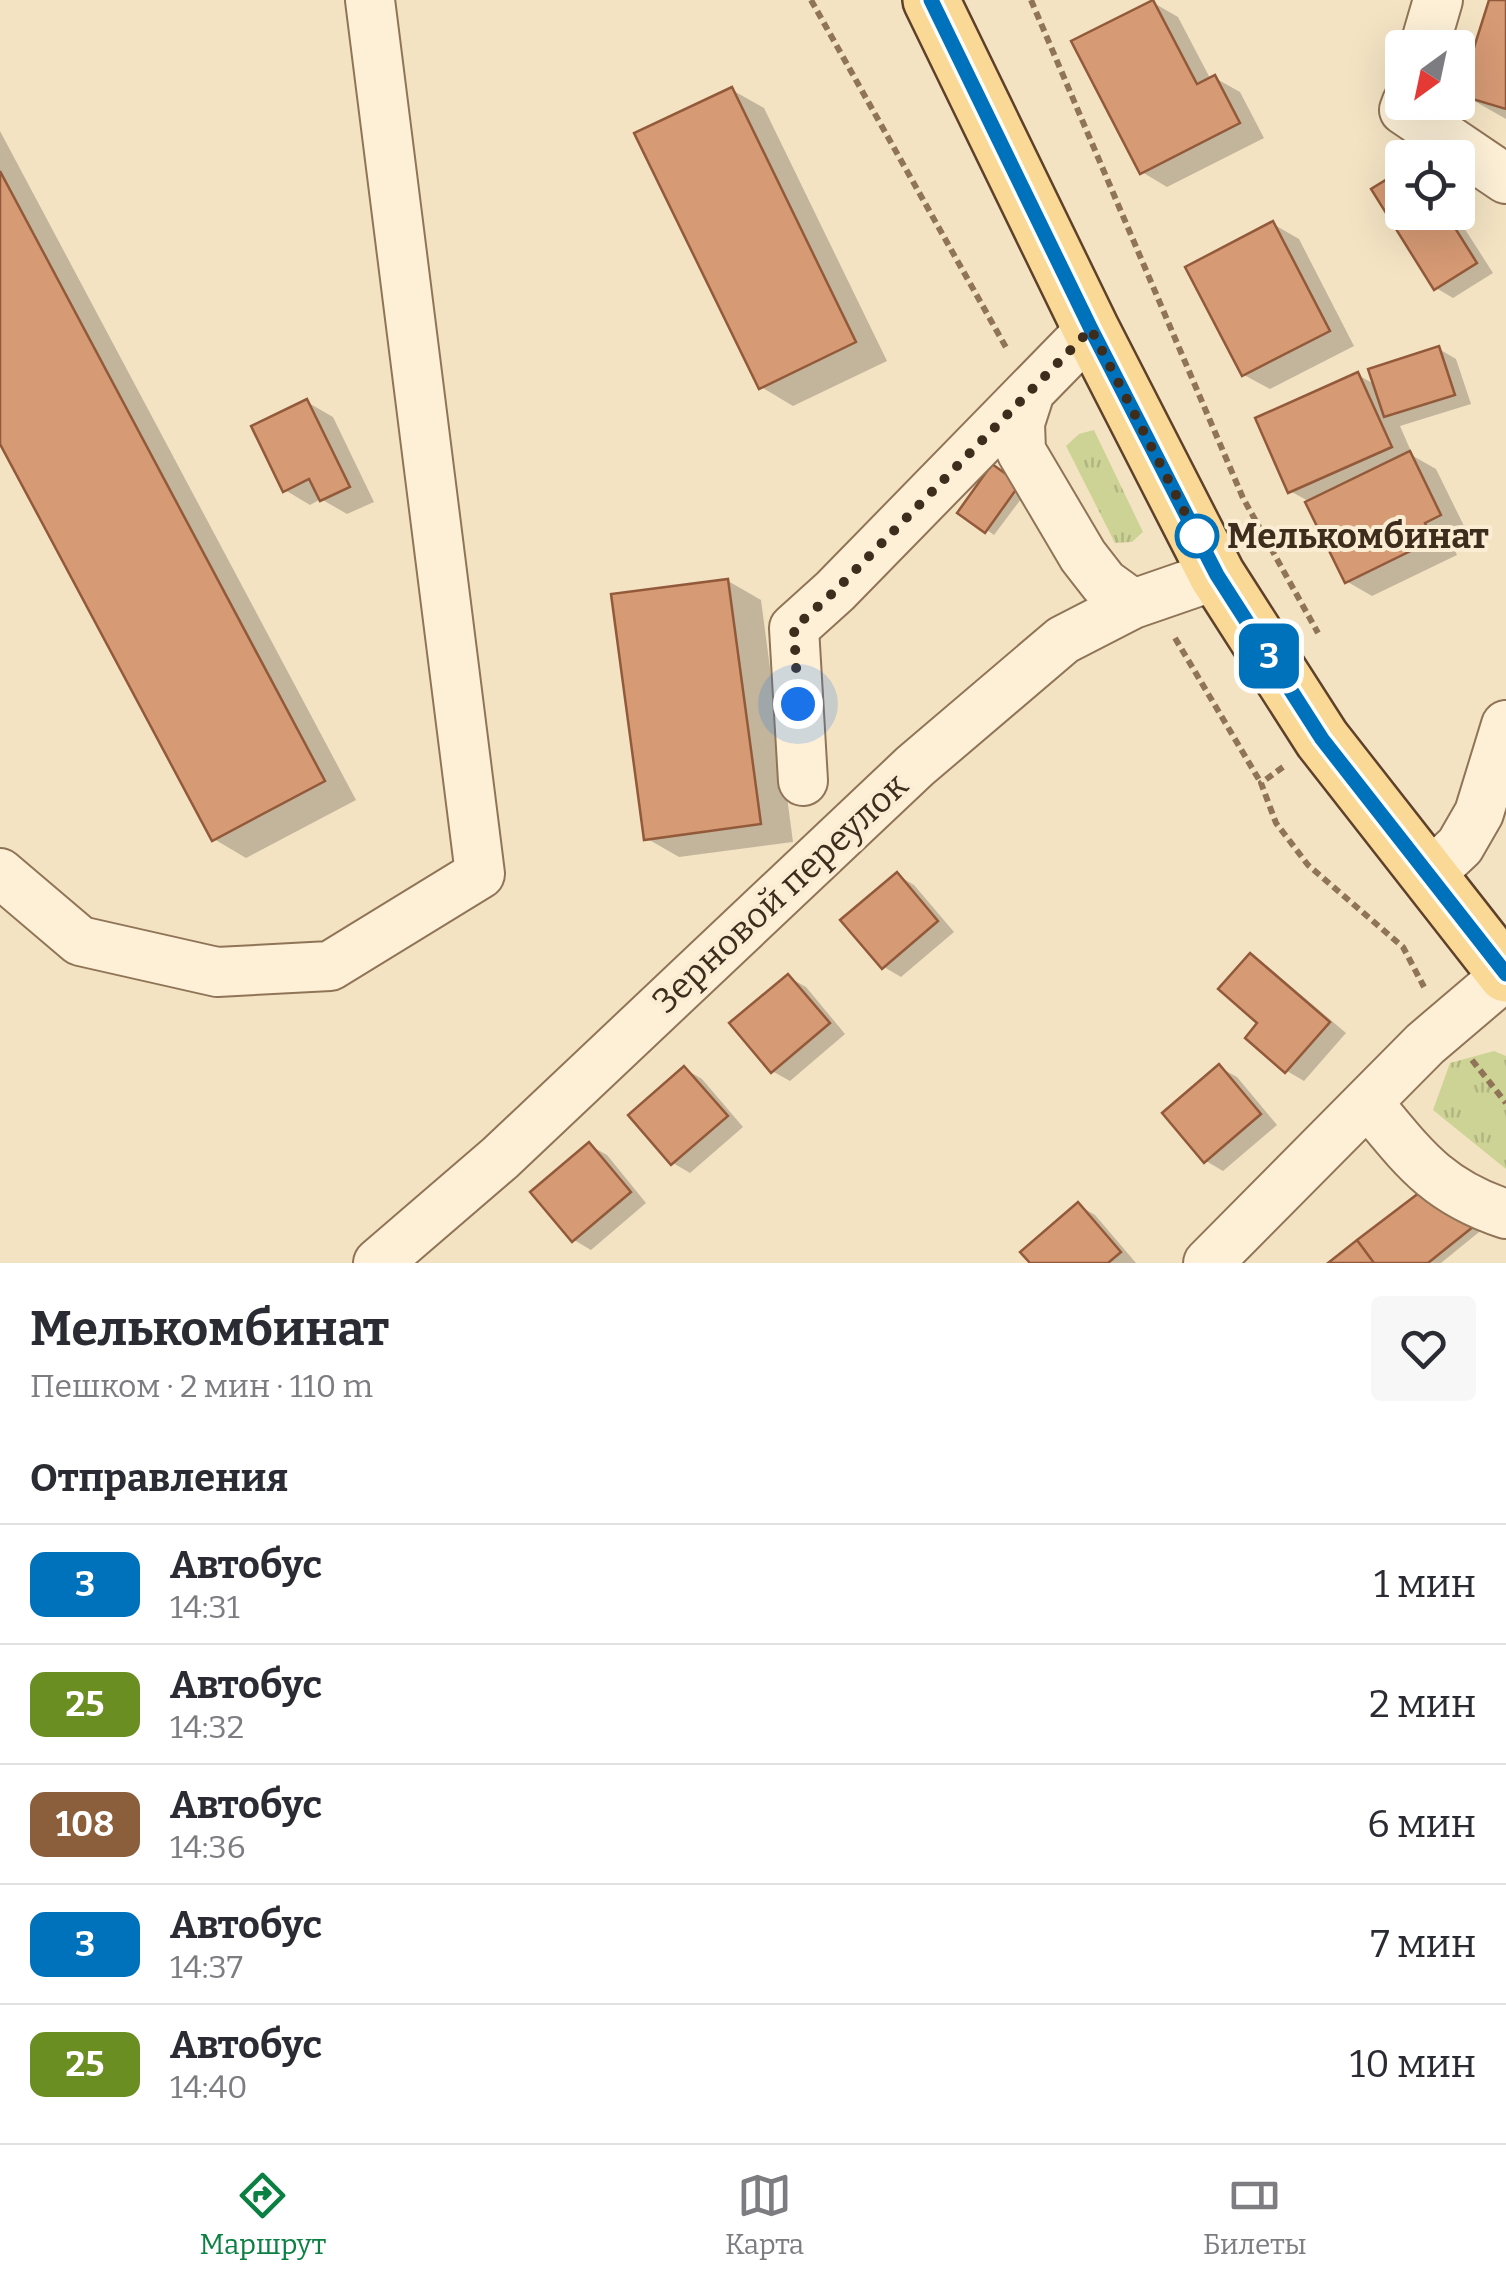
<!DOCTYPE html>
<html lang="ru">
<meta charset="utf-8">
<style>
:root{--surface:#fff;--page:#f7f7f7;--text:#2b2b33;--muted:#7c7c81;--line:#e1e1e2;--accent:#0b8043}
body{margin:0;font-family:Bitter,serif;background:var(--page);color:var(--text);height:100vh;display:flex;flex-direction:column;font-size:38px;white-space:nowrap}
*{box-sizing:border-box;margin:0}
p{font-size:32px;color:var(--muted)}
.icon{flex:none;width:55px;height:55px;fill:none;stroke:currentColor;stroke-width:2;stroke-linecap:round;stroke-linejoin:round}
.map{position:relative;height:1263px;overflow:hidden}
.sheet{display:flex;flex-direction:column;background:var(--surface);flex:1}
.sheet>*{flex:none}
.badge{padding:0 20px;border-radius:15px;font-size:35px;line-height:65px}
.needle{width:65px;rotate:213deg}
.buttons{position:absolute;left:1385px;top:30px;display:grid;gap:20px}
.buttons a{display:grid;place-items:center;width:90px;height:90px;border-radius:10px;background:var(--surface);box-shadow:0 10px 40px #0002;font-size:50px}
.you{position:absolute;width:50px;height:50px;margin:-25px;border:8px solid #fff;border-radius:50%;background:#1a73e8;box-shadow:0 0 0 15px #1a73e833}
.map>.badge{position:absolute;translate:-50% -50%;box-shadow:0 0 0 5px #fff}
h2{padding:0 30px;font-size:38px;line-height:90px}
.round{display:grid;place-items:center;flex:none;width:105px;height:105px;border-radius:10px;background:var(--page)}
.overview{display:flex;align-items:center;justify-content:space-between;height:170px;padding:0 30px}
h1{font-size:48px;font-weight:700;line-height:75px}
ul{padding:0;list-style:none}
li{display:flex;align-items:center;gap:30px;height:120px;padding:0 30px;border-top:2px solid var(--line)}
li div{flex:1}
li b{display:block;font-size:38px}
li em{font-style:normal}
li .badge{min-width:110px;font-weight:700;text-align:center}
.tabs{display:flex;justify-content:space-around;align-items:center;height:140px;border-top:2px solid var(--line);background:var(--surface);font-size:28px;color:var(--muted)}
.tabs a{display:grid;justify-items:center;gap:5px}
.tabs .active{color:var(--accent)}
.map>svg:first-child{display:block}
</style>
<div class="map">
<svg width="1506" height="1263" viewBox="0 0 1506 1263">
<defs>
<pattern id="grass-tufts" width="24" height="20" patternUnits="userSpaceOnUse" patternTransform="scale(2.5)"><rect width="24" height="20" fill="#cdd395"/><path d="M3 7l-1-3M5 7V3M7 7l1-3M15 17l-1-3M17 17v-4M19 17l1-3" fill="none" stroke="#b1b580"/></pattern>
</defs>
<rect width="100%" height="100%" fill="#f3e3c3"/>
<path fill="url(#grass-tufts)" d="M 1094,430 L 1143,532 L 1132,542 L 1115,543 L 1066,446 L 1079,434 Z
M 1494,1051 L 1506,1056 L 1506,1169 L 1433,1110 L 1450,1063 Z"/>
<path fill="#0003" d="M 1491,0 L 1506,0 L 1506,119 L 1462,94 Z
M 1152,2 L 1178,17 L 1211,80 L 1215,78 L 1240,92 L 1264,138 L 1167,187 L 1142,172 Z
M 732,90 L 764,108 L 887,361 L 793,406 L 761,387 Z
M 0,131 L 356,800 L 246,858 L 214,839 L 0,438 Z
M 1402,173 L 1402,212 L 1454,212 L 1493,273 L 1453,298 L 1436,288 L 1374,190 Z
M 1273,224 L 1299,239 L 1354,346 L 1270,389 L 1244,375 Z
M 1439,349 L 1456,359 L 1471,404 L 1400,426 L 1413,456 L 1436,469 L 1466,530 L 1449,538 L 1457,555 L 1372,596 L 1346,581 L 1310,502 L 1290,491 L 1358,375 L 1376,385 Z
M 307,402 L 333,417 L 374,502 L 347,514 L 321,499 L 310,505 L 285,490 Z
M 993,468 L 1027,491 L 994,535 L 987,530 Z
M 728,581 L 761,600 L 793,842 L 679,857 L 646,838 Z
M 897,875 L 914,885 L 954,932 L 901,977 L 884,967 Z
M 1250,956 L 1267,966 L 1346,1033 L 1304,1081 L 1287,1071 L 1261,1023 Z
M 788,977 L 806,987 L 845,1034 L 790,1081 L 772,1071 Z
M 1219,1067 L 1237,1077 L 1277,1125 L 1223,1171 L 1206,1161 Z
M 685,1069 L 702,1079 L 743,1127 L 690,1173 L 673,1163 Z
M 589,1145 L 607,1155 L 646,1203 L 591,1250 L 574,1240 Z
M 1457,1167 L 1500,1215 L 1441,1263 L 1332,1263 Z
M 1078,1205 L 1095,1215 L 1136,1263 L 1033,1263 L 1024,1252 Z"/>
<path fill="#d69a74" stroke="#925a3a" stroke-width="2.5" d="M 1153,0 L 1197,84 L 1215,75 L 1240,123 L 1140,174 L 1071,41 Z
M 1489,0 L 1506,0 L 1506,109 L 1459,95 Z
M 732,87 L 856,342 L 759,389 L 634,133 Z
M 1402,170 L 1402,212 L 1445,212 L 1477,263 L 1434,290 L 1371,189 Z
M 0,171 L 325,781 L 212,841 L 0,444 Z
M 1273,221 L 1330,331 L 1242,376 L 1185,267 Z
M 1439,346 L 1455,395 L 1384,417 L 1368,369 Z
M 1358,372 L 1392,447 L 1288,493 L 1255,418 Z
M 307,399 L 350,487 L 320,501 L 309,479 L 283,492 L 251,426 Z
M 1410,451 L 1441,515 L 1425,523 L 1433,540 L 1345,583 L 1305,502 Z
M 992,464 L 1020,484 L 985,533 L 957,513 Z
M 728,579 L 761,824 L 644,840 L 611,594 Z
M 897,872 L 938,921 L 882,969 L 840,920 Z
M 1250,953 L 1330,1022 L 1285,1073 L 1245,1038 L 1257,1023 L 1218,989 Z
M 788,974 L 830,1023 L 771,1073 L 729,1023 Z
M 1219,1064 L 1261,1114 L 1204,1163 L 1162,1113 Z
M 684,1066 L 728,1116 L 671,1165 L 628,1115 Z
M 589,1142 L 631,1192 L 572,1242 L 530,1192 Z
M 1457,1164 L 1494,1210 L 1428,1263 L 1374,1263 L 1357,1240 Z
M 1078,1202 L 1121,1252 L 1108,1263 L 1030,1263 L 1020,1252 Z
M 1357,1240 L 1374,1263 L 1328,1263 Z"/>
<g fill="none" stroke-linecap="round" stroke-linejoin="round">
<defs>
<path id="minor" d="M 1424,48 L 1438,0
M 1407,102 L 1404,110 L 1506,179
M 1030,392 L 1020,423 L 1021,451 L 1083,556 L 1104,583 L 1133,604
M 803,781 L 794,628 L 835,591 L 1091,329
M 0,873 L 80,941 L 217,972 L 330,966 L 480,874 L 370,0
M 1427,877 L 1460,846 L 1479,813 L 1506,725
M 1368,1103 C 1413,1157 1436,1191 1506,1214
M 378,1263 L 500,1158 L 915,766 L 1063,640 L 1133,604 L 1217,575
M 1208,1263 L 1425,1044 L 1506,975"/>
<path id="major" d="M 931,0 L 1091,329 L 1217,575 L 1322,739 L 1506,974"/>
</defs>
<use href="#minor" stroke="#907457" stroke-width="52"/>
<use href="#major" stroke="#5d412b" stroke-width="60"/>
<path stroke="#907457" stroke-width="6" stroke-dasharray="8 5" stroke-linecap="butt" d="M 811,0 L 1008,351
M 1031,0 L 1243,498 L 1318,633
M 1175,638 L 1261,783
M 1283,767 L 1261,783 L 1276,823 L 1308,865 L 1403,947 L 1424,987
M 1472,1060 L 1506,1103"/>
<use href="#minor" stroke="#fdf0d7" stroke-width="48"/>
<use href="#major" stroke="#fad896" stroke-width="55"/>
</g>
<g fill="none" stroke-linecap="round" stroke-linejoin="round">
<defs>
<path id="line" d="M 931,0 L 1091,329 L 1217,575 L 1322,739 L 1506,974"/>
</defs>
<use href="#line" stroke="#fff" stroke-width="22"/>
<use href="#line" stroke="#0072bc" stroke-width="15"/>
<path stroke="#3e2c1d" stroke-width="10" stroke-dasharray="0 18" d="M 798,704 L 794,628 L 835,591 L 1091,329 L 1199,540 L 1197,536"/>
</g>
<circle fill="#fff" stroke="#0072bc" stroke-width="5" cx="1197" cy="536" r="20"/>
<g text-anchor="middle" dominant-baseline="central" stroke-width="8" stroke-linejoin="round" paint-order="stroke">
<g font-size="35" font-weight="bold" fill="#3e2c1d" stroke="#faedd3" text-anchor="start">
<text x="1227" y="536">Мелькомбинат</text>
</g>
<g font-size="35" fill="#3e2c1d" stroke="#faedd3">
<text transform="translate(780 893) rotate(-43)">Зерновой переулок</text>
</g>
</g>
</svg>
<div class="buttons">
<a><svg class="needle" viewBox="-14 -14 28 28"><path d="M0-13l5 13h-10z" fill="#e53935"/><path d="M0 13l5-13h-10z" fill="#7c7c81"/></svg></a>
<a><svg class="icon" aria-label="locate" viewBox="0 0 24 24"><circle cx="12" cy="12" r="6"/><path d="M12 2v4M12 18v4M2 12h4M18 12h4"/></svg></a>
</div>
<div class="you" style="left:798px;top:704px"></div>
<b class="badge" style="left:1269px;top:656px;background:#0072bc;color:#fff">3</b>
</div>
<section class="sheet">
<div class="overview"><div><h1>Мелькомбинат</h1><p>Пешком · 2 мин · 110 m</p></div><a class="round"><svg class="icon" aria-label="heart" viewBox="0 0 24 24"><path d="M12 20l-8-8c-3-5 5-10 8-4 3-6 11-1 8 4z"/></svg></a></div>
<h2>Отправления</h2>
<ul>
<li><span class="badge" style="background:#0072bc;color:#fff">3</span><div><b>Автобус</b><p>14:31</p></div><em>1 мин</em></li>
<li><span class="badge" style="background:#6b8e23;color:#fff">25</span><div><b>Автобус</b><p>14:32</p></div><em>2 мин</em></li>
<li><span class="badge" style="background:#8b5e3c;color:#fff">108</span><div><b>Автобус</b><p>14:36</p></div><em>6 мин</em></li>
<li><span class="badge" style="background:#0072bc;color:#fff">3</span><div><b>Автобус</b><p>14:37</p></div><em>7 мин</em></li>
<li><span class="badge" style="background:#6b8e23;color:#fff">25</span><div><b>Автобус</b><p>14:40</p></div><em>10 мин</em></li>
</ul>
</section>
<nav class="tabs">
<a class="active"><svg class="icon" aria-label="directions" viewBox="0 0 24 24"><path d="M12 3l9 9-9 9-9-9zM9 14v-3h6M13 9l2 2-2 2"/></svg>Маршрут</a>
<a><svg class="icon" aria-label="map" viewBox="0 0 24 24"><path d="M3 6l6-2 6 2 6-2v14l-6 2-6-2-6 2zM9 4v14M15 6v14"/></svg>Карта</a>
<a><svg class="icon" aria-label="tickets" viewBox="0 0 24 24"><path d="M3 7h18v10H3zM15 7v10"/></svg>Билеты</a>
</nav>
